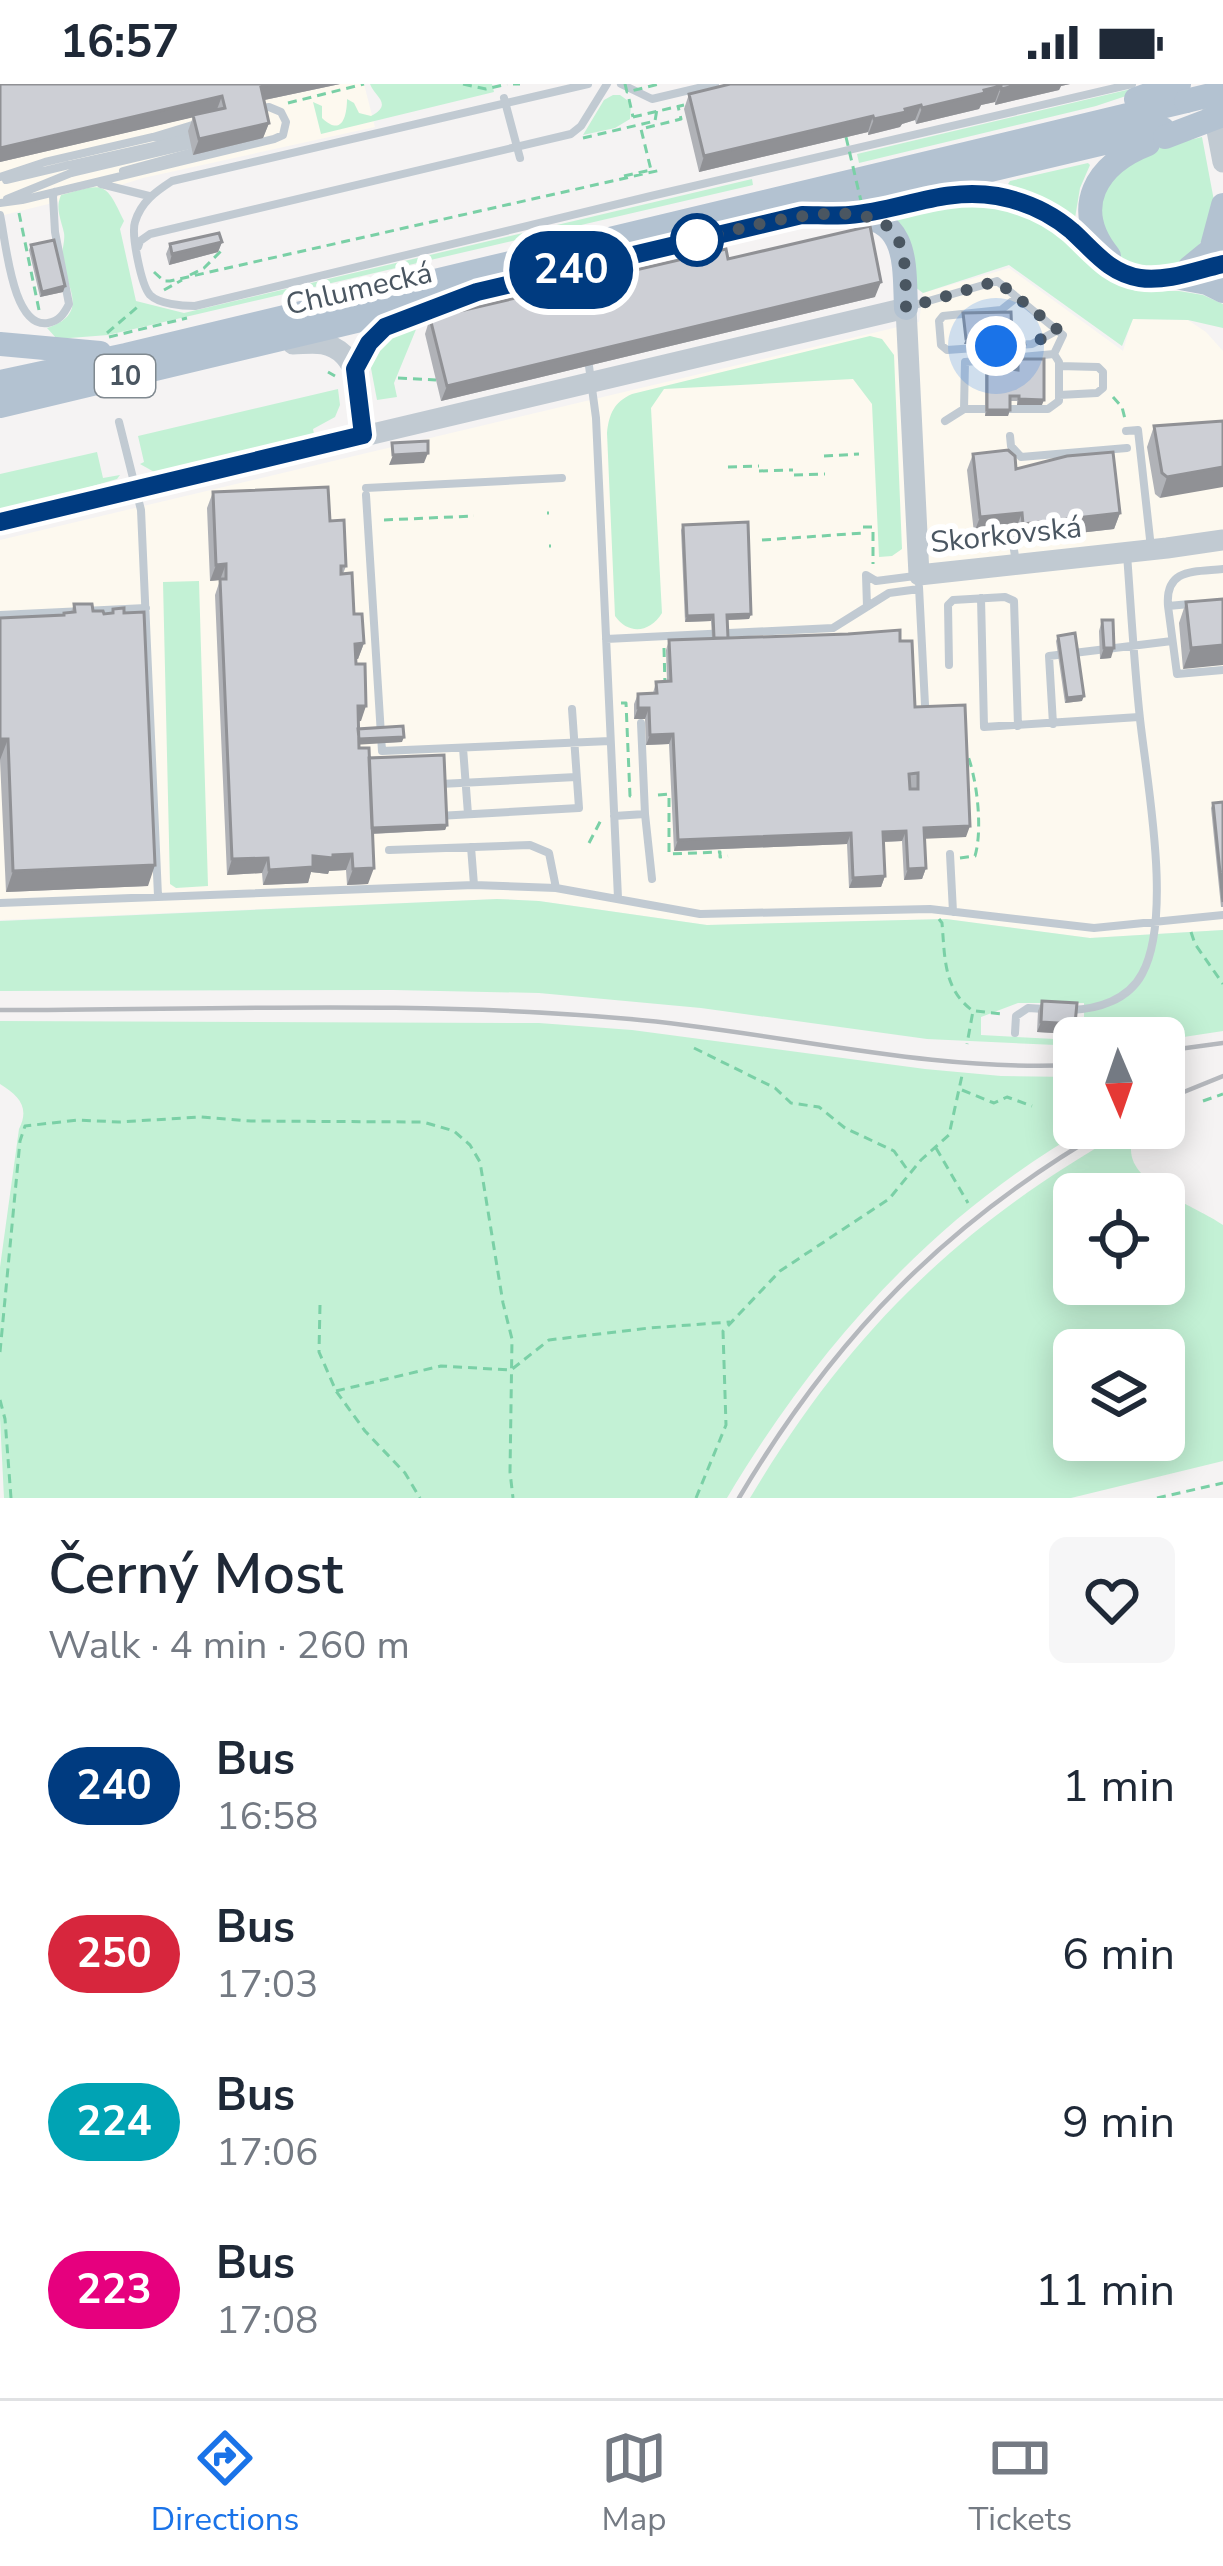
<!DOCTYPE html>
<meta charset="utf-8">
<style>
:root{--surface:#fff;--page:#f6f6f7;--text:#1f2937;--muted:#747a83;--line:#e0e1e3;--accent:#1a73e8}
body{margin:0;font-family:"Nunito Sans",sans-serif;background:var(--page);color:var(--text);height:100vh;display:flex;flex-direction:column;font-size:45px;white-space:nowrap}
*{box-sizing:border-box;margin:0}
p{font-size:39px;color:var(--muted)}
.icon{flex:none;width:66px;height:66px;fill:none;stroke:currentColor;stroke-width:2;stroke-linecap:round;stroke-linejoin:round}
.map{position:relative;height:1414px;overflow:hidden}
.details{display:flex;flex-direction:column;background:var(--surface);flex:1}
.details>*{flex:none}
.badge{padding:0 24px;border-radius:39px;font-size:42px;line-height:78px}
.needle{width:78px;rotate:178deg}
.controls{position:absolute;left:1053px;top:933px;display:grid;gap:24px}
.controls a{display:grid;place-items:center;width:132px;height:132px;border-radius:18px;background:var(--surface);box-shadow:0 6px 30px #0003;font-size:60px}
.you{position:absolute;width:60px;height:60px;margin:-30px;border:9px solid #fff;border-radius:50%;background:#1a73e8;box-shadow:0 0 0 18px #1a73e833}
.map>.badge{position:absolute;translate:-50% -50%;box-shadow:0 0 0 6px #fff}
.round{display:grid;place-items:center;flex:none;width:126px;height:126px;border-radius:18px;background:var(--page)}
.head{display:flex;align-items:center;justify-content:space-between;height:204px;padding:0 48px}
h1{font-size:57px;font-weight:600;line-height:90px}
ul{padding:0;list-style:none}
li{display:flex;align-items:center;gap:36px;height:168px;padding:0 48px}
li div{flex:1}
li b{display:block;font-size:45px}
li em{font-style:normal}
li .badge{min-width:132px;font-weight:700;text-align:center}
.status{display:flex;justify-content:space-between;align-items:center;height:84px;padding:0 60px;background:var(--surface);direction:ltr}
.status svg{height:33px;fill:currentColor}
.tabs{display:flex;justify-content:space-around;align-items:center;height:168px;border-top:3px solid var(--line);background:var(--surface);font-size:33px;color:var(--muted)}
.tabs a{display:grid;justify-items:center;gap:6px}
.tabs .active{color:var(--accent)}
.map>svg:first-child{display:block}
</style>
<div class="status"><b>16:57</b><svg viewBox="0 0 49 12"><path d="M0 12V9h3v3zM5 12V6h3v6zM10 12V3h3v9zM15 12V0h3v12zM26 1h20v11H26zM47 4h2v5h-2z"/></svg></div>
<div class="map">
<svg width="1223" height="1414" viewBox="0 0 1223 1414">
<rect width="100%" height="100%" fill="#f5f3f3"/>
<path fill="#fdf9ef" d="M 0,0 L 364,0 L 375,43 L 143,94 L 105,106 L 0,132 Z
M 1009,184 L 1123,267 L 1132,235 L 1188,236 L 1206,248 L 1223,267 L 1223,846 L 1090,854 L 946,835 L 707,841 L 539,817 L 497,815 L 0,836 L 0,456 L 919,238 L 923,209 Z"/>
<path fill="#c3f1d5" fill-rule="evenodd" d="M 370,0 L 492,0 L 494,8 L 321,50 L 313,18 L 322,22 L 322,34 C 343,54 347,30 347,15 L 354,19 L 359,29 L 371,32 C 394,20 374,12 370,0 Z
M 1152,0 L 1153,3 L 1096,22 L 859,79 L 857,70 Z
M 613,11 L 620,11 L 631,19 L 630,35 L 615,44 L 583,51 L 604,16 Z
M 1202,53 L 1215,122 L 1213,137 L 1191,175 L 1165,186 L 1126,178 L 1109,165 L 1098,116 L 1126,75 L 1141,68 Z
M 1088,79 L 1090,81 L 1080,104 L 1075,134 L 1039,112 L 1008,100 L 1010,97 Z
M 752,95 L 753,101 L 108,251 L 57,255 L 47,244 C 94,228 62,200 62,169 C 63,162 65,156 64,149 C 61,135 55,125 61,111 C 104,99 105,96 124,137 L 120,145 L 136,217 L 184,229 Z
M 969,116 L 1039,131 L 1117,200 L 1136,207 L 1179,207 L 1203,211 L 1223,220 L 1223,244 L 1188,236 L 1133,235 L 1122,262 L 1009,181 L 923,209 L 915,203 C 914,171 914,148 886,127 L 920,120 Z
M 416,239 L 417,243 L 394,299 L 397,313 L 377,316 L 370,279 L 375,261 Z
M 870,252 L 882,255 L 894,271 L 902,465 L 892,472 L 879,473 L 872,320 L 853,295 L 664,305 L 651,324 L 662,529 C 650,549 628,551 615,532 L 607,349 C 609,330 614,318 632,310 Z
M 338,305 L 340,321 L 335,333 L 313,345 L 314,350 L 156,389 L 140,380 L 144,378 L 138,352 Z
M 97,368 L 103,394 L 120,391 L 117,395 L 0,429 L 0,390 Z
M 199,497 L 208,802 L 176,804 L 170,800 L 163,498 Z
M 497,815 L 539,817 L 707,841 L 946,835 L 1090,854 L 1223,846 L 1223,947 L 1164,956 L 1164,954 L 1084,954 L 1084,919 L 1018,919 L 981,933 L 981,951 L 1074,956 L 1074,961 L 1056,961 L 927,955 L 701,924 L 539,909 L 393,906 L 0,907 L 0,837 Z
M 0,937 L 539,939 L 632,946 L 925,985 L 1001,992 L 1074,993 L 1074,1044 L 1087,1044 C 933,1132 817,1263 727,1414 L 4,1414 L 0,1334 L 0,1183 L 19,1045 C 30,1023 19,1012 0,1000 Z
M 1120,1050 L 1131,1065 C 1130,1101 1196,1122 1223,1141 L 1223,1377 L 1071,1414 L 750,1414 C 847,1251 956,1144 1120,1050 ZM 1074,1110 L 1164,1110 L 1164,1200 L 1074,1200 ZM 1074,1266 L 1164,1266 L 1164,1356 L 1074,1356 Z"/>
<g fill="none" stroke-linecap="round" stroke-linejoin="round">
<path stroke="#7ad0a6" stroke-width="3" stroke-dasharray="9 6" stroke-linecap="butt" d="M 463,0 L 486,5 L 507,0
M 513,0 L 520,0
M 629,15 L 633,33
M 288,19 L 364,0
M 583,54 L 655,37 L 657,25
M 624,92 L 651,86 L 641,45 L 681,35 L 678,22
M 19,129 L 39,226
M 154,188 L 164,197 L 170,197 L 661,86
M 190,191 L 204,184 L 222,166
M 164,206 L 182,196
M 107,249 L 141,220
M 109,253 L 187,234
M 328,288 L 335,292
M 398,294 L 436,296
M 1113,313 L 1122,323 L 1125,335
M 824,372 L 859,370
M 728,383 L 759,382
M 759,387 L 793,386
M 794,391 L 825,390
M 547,429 L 549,429
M 384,436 L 474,432
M 863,443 L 873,443 L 873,480
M 762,456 L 864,449
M 549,462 L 551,462
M 664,564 L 665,601
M 621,619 L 626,619 L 630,712 L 636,712
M 658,711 L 669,710 L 669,770 L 720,768 L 720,773 L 728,772
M 589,759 L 602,734
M 960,774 L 975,772 C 983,745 977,693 966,667
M 939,835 L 942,839 C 945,873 943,905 973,927 L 967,960
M 1191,848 L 1195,860 L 1223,900
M 976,927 L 1003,930
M 694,964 L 775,1004 L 791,1019 L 819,1023 L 845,1044 L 894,1067 L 909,1088
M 962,1006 L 994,1019 L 1007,1013 L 1032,1022
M 1203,1017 L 1223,1010
M 936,1064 L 968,1119
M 320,1221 L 319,1268 L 336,1307 L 365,1347 L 405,1389 L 420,1414
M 0,1268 L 20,1057 L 25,1042 L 78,1036 L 119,1038 L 201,1033 L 251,1037 L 423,1038 L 454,1047 L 470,1061 L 480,1078 L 503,1219 L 512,1255 L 510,1388 L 513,1414
M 336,1307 L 441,1282 L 511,1286 L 549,1256 L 649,1244 L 730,1238
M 0,1316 L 5,1335 L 11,1414
M 696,1414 L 726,1341 L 723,1247 L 780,1187 L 889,1115 L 921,1076 L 949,1051 L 963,987
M 1157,1414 L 1223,1399"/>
<path stroke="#c1cad2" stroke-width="8" d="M 588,0 L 172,97 C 155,108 141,118 135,138 C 131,150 141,201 150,211 C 159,220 182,222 195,222 L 651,112 L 1132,0
M 621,0 L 652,15 L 715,0
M 153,53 L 164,55 L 192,49
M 123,87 L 196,67
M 0,93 L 45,78 L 153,53 L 199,39
M 6,96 L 69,81
M 101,100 L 149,112
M 7,115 L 71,89
M 0,119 L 22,116 L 274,55 L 283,51 L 286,38 L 281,28 L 269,23 L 258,25
M 0,131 C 6,157 12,245 48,239 C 59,237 64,230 69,220 L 55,148 L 53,112 L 55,108
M 138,163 L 140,157 L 150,150 L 571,50 L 581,42 L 607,0
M 1016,214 L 1001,226 L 943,232 L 939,237 L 941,261 L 947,266 L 1032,260 L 1058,246
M 908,223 L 997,197 L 1063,251 L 1054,270 L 965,278 L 964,325 L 945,337
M 589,282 L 596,334 L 618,814
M 1059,311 L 1097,309 L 1103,304 L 1103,288 L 1098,283 L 1059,282
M 964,325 L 1048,325 L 1059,317 L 1059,278 L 1054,270
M 119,338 L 141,426 L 158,812
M 1126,347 L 1138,346 L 1151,464
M 1010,352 L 1011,362 L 1021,373 L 1127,364
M 366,404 L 562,394
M 366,411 L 382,667 L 610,657
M 1011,446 L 1016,479
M 919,503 L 925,621
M 981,514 L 984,643 L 1139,633
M 1190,520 L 1168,522 L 1177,590 L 1223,586
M 1168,522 C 1165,484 1194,488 1223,485
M 867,523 L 866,491 L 876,497 L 915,492
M 0,531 L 146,524
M 606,555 L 833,544 L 889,509 L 919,505
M 949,581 L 948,521 L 953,516 L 1005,513 L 1014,517 L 1018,642
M 641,639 L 645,730 L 652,795
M 1053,640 L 1049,572 L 1172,557
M 463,664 L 468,730
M 440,700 L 576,693
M 438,732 L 579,724 L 572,625
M 614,732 L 645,730
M 471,763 L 474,801
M 389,766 L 530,761 L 549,769 L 556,804
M 950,770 L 953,828
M 0,819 L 474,801 L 556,804 L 700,830 L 930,825 L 1094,844 L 1223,831
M 1071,926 C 1098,925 1128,916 1142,890 C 1173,834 1147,699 1140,635 C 1134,580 1131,525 1127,470
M 1015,949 L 1016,932 L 1028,924 L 1044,925"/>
<path stroke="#c1cad2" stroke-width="21" d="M 1212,20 L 1223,78
M 293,260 C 302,260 313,258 323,260 C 362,267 362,319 363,351
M 355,285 C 372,252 379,245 414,232
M 0,438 L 906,224 L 919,491 L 1167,464 L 1223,456"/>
<path stroke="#b3c2d1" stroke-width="24" d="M 1136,15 L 1179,0
M 929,113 C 978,105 1032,112 1071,146 C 1093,166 1108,188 1140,193 C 1166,198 1197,186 1223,180
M 851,131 C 909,134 904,179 906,224
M 1109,172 C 1070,124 1096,80 1148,60
M 1189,184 L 1211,166 L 1223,121
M 1180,194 L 1207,199 L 1223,207
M 0,260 L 100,269
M 0,298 L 126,271 L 1186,17
M 0,322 L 1163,45"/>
<path stroke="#b5b8bd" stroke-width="4.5" d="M 0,926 C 209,926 421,916 630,935 C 777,948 925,988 1074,981
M 1164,967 L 1223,959
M 1164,1016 L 1223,992
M 739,1414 C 834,1253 946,1138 1109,1044"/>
<path stroke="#7ad0a6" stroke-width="3" stroke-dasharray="9 6" stroke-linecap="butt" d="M 625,0 L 627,8 L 659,0
M 633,33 L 684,21
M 846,53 L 868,147"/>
<path stroke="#c1cad2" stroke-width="8" d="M 504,14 L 520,74
M 69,81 L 194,53
M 71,89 L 198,59"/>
<path stroke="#b3c2d1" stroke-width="24" d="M 1186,17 L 1223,8
M 1165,53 L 1223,31"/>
</g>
<path fill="#b0b2b7" d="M 0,0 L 340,0 L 264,16 L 269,39 L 263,54 L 193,71 L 188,47 L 193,33 L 0,78 Z
M 730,0 L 1070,0 L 1061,2 L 1059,6 L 995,21 L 995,18 L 981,21 L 979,25 L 916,40 L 915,36 L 902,40 L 900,43 L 868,51 L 868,48 L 699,88 L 684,25 L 689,10 Z
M 222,158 L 218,168 L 169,181 L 166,170 L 170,160 Z
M 31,161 L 65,202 L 63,208 L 40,213 L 29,166 Z
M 728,175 L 875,213 L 441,317 L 425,250 L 430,234 Z
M 987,275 L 1010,285 L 1016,286 L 1018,275 L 1042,321 L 1017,321 L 1017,317 L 1010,317 L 1008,332 L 985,332 L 985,281 Z
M 1223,337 L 1160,414 L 1155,410 L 1147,363 L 1154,342 Z
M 973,370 L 1016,385 L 1120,429 L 1114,445 L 1017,456 L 1016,444 L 974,449 L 967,386 Z
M 213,408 L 330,437 L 346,482 L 343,490 L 364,559 L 358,575 L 356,575 L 361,637 L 358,637 L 358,645 L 402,658 L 359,660 L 359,664 L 447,741 L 445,746 L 372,750 L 368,800 L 347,801 L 346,786 L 329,787 L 328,790 L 311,788 L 308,799 L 263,801 L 262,789 L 227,791 L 215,511 L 220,496 L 210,497 L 207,424 Z
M 683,441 L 751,530 L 749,535 L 727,536 L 728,554 L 900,557 L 915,623 L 966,753 L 925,754 L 926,784 L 922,795 L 904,796 L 902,757 L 884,758 L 885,792 L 881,803 L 849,804 L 847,760 L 674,767 L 669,660 L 646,661 L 645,635 L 634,635 L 634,620 L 638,610 L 653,609 L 656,598 L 667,597 L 666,566 L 669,556 L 712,554 L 711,537 L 685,538 L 681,446 Z
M 1223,515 L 1183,585 L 1179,539 L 1186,518 Z
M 74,520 L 104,530 L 112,529 L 113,525 L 148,802 L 6,808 L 0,676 L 0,534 L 63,531 L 71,528 Z
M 1102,536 L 1111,574 L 1100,575 L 1099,547 Z
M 1058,552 L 1082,617 L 1065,619 L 1056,557 Z
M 1223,718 L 1223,823 L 1221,823 L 1211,724 L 1213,719 Z
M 1042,917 L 1075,940 L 1071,950 L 1037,948 L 1038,927 Z"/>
<path fill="#909195" d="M 273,0 L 340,0 L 255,18 L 261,3 Z
M 1023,0 L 1070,0 L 1061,2 L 1059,6 L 995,21 L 1001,5 Z
M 1001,2 L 995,18 L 981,21 L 979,25 L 916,40 L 922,24 Z
M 222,12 L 216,28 L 0,78 L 0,64 Z
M 921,21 L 915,36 L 902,40 L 900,43 L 868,51 L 874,35 Z
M 873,32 L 868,48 L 699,88 L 704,72 Z
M 269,39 L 263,54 L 193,71 L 199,55 Z
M 222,158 L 218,168 L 169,181 L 172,170 Z
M 881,198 L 875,213 L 441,317 L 447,302 Z
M 65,202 L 63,208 L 40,213 L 42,208 Z
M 1012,254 L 1010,260 L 964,260 L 966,255 Z
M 1019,315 L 1044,316 L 1042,321 L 1017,321 Z
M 987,326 L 1010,326 L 1008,332 L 985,332 Z
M 428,369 L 424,379 L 389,381 L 393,371 Z
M 1223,383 L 1223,403 L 1160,414 L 1167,393 Z
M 1022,429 L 1016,444 L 974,449 L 980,433 Z
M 1120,429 L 1114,445 L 1017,456 L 1023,440 Z
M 226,480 L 220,496 L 210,497 L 216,481 Z
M 751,530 L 749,535 L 725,536 L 727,531 Z
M 713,531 L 711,537 L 685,538 L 687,532 Z
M 364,559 L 358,575 L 349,575 L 355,560 Z
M 1223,561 L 1223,581 L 1183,585 L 1191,564 Z
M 1104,564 L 1114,564 L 1111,574 L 1100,575 Z
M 1084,612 L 1082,617 L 1065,619 L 1067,614 Z
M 358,622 L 366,622 L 361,637 L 352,638 Z
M 638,624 L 649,624 L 645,635 L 634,635 Z
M 673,650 L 669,660 L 646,661 L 650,651 Z
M 404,653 L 402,658 L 353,661 L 355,655 Z
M 0,655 L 8,655 L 0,676 Z
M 447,741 L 445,746 L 366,750 L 368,745 Z
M 970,742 L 966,753 L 920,755 L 924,744 Z
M 906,747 L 902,757 L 879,758 L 883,748 Z
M 851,749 L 847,760 L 674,767 L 678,756 Z
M 352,770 L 346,786 L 329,787 L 328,790 L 311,788 L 308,799 L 263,801 L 269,786 L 313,772 Z
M 268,774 L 262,789 L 227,791 L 232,775 Z
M 155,781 L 148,802 L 6,808 L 13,787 Z
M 374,784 L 368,800 L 347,801 L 353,785 Z
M 926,784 L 922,795 L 904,796 L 908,785 Z
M 885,792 L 881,803 L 849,804 L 853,794 Z
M 1041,938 L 1075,940 L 1071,950 L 1037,948 Z"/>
<path fill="#cdcfd5" stroke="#909195" stroke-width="3" fill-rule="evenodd" d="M 0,0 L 273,0 L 261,3 L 269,39 L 199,55 L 193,31 L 225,24 L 222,12 L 0,64 Z
M 730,0 L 1023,0 L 1001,5 L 1001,2 L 984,6 L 985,9 L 922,24 L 921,21 L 905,25 L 906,28 L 874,35 L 873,32 L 704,72 L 689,10 Z
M 870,142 L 881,198 L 447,302 L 430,234 L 726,165 L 728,175 Z
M 219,149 L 222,158 L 172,170 L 170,160 Z
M 54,156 L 65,202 L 42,208 L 31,161 Z
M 1011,228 L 1012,254 L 966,255 L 963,229 Z
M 987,275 L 1010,276 L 1010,285 L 1018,286 L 1018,275 L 1044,275 L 1044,316 L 1019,315 L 1019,312 L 1010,312 L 1010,326 L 987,326 Z
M 1223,337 L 1223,383 L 1167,393 L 1162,389 L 1154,342 Z
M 428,357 L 428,369 L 393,371 L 392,359 Z
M 1008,366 L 1015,372 L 1016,385 L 1067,372 L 1113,368 L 1120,429 L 1023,440 L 1022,429 L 980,433 L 973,370 Z
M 328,403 L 330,437 L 344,436 L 346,482 L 341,482 L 341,490 L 352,489 L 354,530 L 362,530 L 364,559 L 355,560 L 356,580 L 365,580 L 366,622 L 358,622 L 359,664 L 369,664 L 374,784 L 353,785 L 352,770 L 333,771 L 333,774 L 313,772 L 313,783 L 269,786 L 268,774 L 232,775 L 220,495 L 226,495 L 226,480 L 216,481 L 213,408 Z
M 748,438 L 751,530 L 727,531 L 728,554 L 714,554 L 713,531 L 687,532 L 683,441 Z
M 1223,515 L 1223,561 L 1191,564 L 1186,518 Z
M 74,520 L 92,520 L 93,527 L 103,527 L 104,530 L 113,529 L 113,525 L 124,524 L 124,529 L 144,528 L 155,781 L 13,787 L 8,655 L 0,655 L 0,534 L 64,531 L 64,529 L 75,528 Z
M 1102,536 L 1113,536 L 1114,564 L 1104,564 Z
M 900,546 L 900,557 L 912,557 L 915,623 L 965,621 L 970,742 L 924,744 L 926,784 L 908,785 L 906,747 L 883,748 L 885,792 L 853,794 L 851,749 L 678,756 L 673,650 L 650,651 L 649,624 L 638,624 L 638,610 L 657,609 L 656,598 L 671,597 L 669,556 L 848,550 ZM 918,689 L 918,705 L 910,705 L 909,690 Z
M 1075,549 L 1084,612 L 1067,614 L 1058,552 Z
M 403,642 L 404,653 L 359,655 L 358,645 Z
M 444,671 L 447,741 L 372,744 L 369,674 Z
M 1223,718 L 1223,818 L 1213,719 Z
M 1042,917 L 1077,919 L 1075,940 L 1041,938 Z"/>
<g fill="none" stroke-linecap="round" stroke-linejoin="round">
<defs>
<path id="line" d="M 0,438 L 363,351 L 355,285 L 369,259 L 385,243 L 477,208 L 802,131 C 818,131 834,132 849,131 C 901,127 942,103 997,112 C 1024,117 1051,129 1072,147 C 1094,167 1109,189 1140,194 C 1167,198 1197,186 1223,180"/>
</defs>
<use href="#line" stroke="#fff" stroke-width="27"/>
<use href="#line" stroke="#003b80" stroke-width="18"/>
<path stroke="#4a5661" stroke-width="12" stroke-dasharray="0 21.6" d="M 697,156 C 740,145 864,106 895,150 C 908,170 905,201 906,224 L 997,197 L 1058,246 L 1032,260 L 996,262"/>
</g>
<circle fill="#fff" stroke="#003b80" stroke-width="6" cx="697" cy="156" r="24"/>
<g text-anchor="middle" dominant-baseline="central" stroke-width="12" stroke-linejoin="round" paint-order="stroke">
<rect fill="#fff" stroke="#808990" stroke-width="3" x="95" y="271" width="60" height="42" rx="9"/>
<g font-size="27" font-weight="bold" fill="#4a5661">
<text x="125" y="292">10</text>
</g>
<g font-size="30" fill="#4a5661" stroke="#fff">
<text transform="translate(359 205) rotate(-13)">Chlumecká</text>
<text transform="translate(1006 451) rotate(-6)">Skorkovská</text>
</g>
</g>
</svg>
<div class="controls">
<a><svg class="needle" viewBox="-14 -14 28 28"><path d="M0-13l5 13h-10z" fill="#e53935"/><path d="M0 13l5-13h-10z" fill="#747a83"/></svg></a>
<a><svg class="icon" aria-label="locate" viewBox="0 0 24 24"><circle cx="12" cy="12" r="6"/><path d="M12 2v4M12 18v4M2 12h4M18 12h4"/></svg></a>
<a><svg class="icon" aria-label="layers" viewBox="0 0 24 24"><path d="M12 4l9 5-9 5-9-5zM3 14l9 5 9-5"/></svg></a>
</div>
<div class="you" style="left:996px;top:262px"></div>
<b class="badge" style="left:571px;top:186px;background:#003b80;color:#fff">240</b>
</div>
<section class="details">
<div class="head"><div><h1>Černý Most</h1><p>Walk · 4 min · 260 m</p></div><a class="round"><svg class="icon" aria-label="heart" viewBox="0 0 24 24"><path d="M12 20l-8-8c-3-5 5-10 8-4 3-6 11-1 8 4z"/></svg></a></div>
<ul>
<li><span class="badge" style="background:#003b80;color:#fff">240</span><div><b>Bus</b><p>16:58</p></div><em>1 min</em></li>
<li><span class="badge" style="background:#d7263d;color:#fff">250</span><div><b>Bus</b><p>17:03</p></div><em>6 min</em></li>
<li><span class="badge" style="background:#00a3b4;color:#fff">224</span><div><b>Bus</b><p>17:06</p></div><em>9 min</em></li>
<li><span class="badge" style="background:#e6007e;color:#fff">223</span><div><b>Bus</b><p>17:08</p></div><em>11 min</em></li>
</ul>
</section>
<nav class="tabs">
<a class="active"><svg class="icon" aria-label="directions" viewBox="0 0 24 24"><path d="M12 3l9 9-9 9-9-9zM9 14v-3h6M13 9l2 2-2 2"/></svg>Directions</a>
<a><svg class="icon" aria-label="map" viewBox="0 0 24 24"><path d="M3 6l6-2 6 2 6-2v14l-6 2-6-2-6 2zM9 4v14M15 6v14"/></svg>Map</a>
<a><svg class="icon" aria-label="tickets" viewBox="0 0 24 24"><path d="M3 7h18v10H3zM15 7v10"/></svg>Tickets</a>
</nav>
